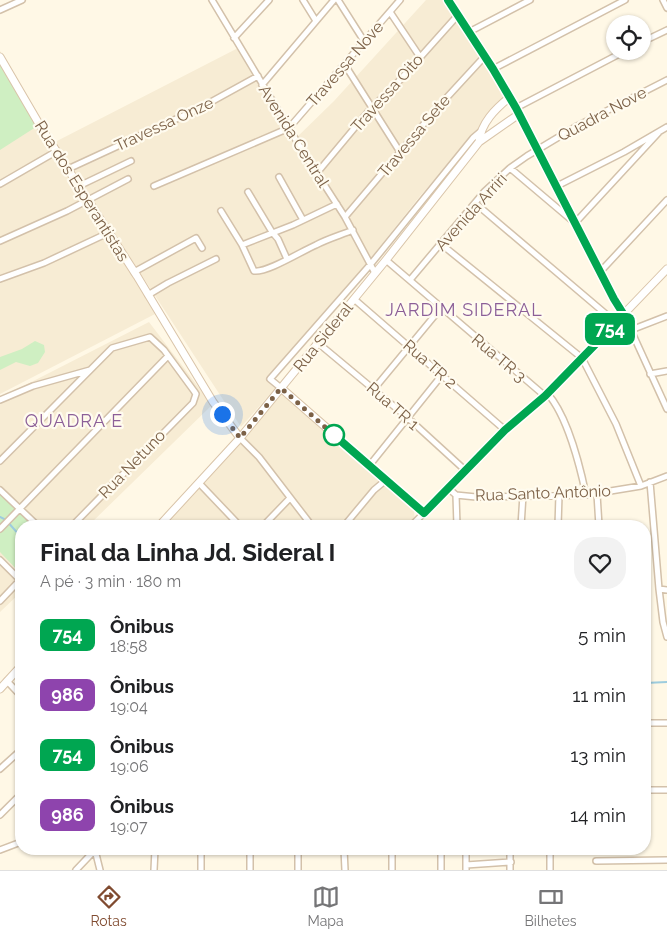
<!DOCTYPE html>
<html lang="pt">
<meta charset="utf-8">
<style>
:root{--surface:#fff;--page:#f2f2f2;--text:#202124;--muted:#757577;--line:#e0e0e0;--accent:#804b30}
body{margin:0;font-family:Raleway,sans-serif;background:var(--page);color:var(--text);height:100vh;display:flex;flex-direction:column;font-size:19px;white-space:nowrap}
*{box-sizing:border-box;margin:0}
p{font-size:16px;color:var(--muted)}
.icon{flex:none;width:28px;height:28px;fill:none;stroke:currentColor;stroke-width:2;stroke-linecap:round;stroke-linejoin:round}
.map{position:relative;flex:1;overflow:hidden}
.side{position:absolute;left:15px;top:520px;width:636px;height:335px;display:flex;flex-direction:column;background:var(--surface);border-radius:20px;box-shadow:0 1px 4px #0004}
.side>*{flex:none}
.badge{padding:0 10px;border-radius:8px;font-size:18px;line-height:32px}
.controls{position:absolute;left:606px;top:15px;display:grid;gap:10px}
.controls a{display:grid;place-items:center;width:45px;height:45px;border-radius:50%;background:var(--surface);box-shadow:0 1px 4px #0004;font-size:25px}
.you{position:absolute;width:25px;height:25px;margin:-12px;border:4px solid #fff;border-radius:50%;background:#1a73e8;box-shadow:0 0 0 8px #1a73e833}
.map>.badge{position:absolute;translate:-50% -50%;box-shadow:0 0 0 2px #fff}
.round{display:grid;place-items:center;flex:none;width:52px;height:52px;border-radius:20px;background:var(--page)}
.headline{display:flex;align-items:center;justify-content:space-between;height:85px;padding:0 25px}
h1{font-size:24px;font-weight:700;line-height:38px}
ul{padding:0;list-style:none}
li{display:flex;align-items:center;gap:15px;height:60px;padding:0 25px}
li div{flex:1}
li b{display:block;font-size:19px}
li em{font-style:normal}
li .badge{min-width:55px;font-weight:700;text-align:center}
.dock{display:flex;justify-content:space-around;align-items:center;height:70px;border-top:1px solid var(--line);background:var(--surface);font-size:14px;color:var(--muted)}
.dock a{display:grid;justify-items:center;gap:2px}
.dock .on{color:var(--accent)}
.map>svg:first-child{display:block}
</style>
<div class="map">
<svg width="667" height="870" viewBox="0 0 667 870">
<rect width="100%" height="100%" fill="#fff8e6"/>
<path fill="#f7ecd4" d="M 426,0 L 452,0 L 481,44 L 506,98 L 420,196 L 366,264 L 269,378 L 277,386 L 241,427 L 63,155 L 155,314 L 0,394 L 0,51 L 55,142 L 240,47 L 293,141 L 334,101 Z
M 149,322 L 212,405 L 88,526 L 21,526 L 21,592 L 0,612 L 0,398 Z
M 282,393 L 414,509 L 415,526 L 161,526 L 241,443 Z"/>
<path fill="#cfefc2" d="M 0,61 L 39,125 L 0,150 Z
M 35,341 L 44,345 L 45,352 L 38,363 L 30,366 L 16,362 L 0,370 L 0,357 L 22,349 Z
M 0,492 L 34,526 L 21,526 L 21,574 L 0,552 Z"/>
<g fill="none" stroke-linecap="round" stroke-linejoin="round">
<path stroke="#9dccde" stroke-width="2" d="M 0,517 L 6,520 L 21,537
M 645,683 L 667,682"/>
<defs>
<path id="street" d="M 212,0 L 302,150 L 345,217 L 375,273
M 303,0 L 316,21
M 338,0 L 364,41
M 663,0 L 667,8
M 0,10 L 22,0
M 390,12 L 420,57
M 469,32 L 530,0
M 234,38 L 269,0
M 642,42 L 667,30
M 345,65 L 400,152
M 493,69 L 625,0
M 262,85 L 334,0
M 516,108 L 625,51
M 510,168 L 575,223 L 660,131
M 68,169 L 200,108 L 258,76
M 317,173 L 372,107 L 391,90 L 458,15
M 279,177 L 303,220
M 0,184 L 57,151
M 79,186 L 131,161
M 154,186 L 289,128 L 400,0
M 557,186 L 624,152 L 667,127
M 248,192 L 272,232 L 278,239 L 287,259
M 475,203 L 607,315 L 618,322
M 221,211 L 242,245 L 254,271 C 267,273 302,251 316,245 C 327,239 341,235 353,230
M 345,217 L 439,106 L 485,56
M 0,241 L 67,211 L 128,179
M 441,244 L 582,358 L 616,424 L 641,486
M 242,245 L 293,225 L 337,204
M 386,260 L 545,396
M 134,272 L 196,238 L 202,248
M 600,272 L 667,200
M 0,279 L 44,263 L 108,233
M 410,280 L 484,192 L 510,168 L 527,156 L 577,126 L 667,80
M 148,295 L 168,283 L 216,259
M 354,299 L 505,430
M 624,315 L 667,409
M 631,330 L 667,316
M 318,343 L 408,418 L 466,471
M 650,374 L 667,371
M 281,388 L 270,379 L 370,265 L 473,138 L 480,132
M 374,389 L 441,308
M 547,393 C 567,415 580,466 586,495
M 0,400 L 33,386 L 90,370
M 240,438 L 259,457 L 312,526
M 0,461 L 112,348 L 150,337 L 164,350 L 194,391 L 196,394 L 193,403 L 72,526
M 369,466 L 442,375
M 650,482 L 659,589 L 663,622 L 667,637
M 199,483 L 240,526
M 448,488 L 456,495 L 476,497 L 586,495 L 641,486 L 667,476
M 0,490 L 38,526
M 597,494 L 599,526
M 456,495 L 457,526
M 263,526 L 290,498
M 344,526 L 374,490 L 386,480
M 411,526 L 424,513
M 521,526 L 523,495
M 558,526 L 559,495
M 0,529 L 168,356
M 0,560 L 20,580
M 659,589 L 667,590
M 0,601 L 21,579
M 7,681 L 21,696
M 645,723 L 667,723
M 0,769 L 21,750
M 645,790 L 667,790
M 0,815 L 21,794
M 250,849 L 250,870
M 344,849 L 345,870
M 392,849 L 392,870
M 441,849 L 441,870
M 466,849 L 466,870
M 510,849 L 510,870
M 0,850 L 21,842
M 95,850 L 100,870
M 596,861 L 667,860
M 466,865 L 511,862
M 76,870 L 96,849
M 154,870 L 155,849
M 201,870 L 201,849
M 298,870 L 298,849
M 550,870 L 550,849"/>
<path id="secondary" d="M 448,0 L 493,69 L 516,108 L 614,299 L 624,315
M 0,57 L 42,129 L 137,276 L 213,402 L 240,438
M 479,142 C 481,123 495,109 510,97
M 281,388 L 424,513 L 505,430 L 545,396 L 667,269
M 159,526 L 240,438 L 386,260 L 479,142 L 519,114
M 0,689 L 21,666"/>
</defs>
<use href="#street" stroke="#d3c1aa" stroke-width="8"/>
<use href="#secondary" stroke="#d9c4a9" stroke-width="9"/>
<use href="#street" stroke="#fff" stroke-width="5"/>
<use href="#secondary" stroke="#fff" stroke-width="7"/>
</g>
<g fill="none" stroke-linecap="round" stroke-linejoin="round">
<defs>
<path id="line" d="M 334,435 L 424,513 L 505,430 L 545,396 L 624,315 L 614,299 L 516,108 L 493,69 L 448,0"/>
</defs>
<use href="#line" stroke="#fff" stroke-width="11"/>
<use href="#line" stroke="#00a651" stroke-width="8"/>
<path stroke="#7c6147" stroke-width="5" stroke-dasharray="0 9" d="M 222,414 L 240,438 L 281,388 L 334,435"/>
</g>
<circle fill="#fff" stroke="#00a651" stroke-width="2.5" cx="334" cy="435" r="10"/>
<g text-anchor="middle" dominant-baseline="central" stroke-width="4.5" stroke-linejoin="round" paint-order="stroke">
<g font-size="16" fill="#7c6147" stroke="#fffbef">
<text transform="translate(345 64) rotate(-49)">Travessa Nove</text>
<text transform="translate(387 93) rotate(-48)">Travessa Oito</text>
<text transform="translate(602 114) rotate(-28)">Quadra Nove</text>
<text transform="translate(164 124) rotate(-25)">Travessa Onze</text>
<text transform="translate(294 136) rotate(58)">Avenida Central</text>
<text transform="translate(414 136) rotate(-50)">Travessa Sete</text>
<text transform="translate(82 191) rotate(58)">Rua dos Esperantistas</text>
<text transform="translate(471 212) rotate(-48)">Avenida Arriri</text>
<text transform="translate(323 337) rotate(-51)">Rua Sideral</text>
<text transform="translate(499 358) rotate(40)">Rua TR 3</text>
<text transform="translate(430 364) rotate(41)">Rua TR 2</text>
<text transform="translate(393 406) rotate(41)">Rua TR 1</text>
<text transform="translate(132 464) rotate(-46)">Rua Netuno</text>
<text transform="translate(543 493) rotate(-2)">Rua Santo Antônio</text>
</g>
<g font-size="18" letter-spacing="1" fill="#8c5f98" stroke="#fffbef">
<text x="464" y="309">JARDIM SIDERAL</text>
<text x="74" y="420">QUADRA E</text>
</g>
</g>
</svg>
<div class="controls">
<a><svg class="icon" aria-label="locate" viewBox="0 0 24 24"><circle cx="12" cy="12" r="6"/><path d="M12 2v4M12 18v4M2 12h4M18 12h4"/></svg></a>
</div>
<div class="you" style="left:222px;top:414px"></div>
<b class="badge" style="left:610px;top:329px;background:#00a651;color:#fff">754</b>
<section class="side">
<div class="headline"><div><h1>Final da Linha Jd. Sideral I</h1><p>A pé · 3 min · 180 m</p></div><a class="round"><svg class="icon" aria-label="heart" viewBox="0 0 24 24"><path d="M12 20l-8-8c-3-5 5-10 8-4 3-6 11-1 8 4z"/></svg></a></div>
<ul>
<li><span class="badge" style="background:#00a651;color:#fff">754</span><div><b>Ônibus</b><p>18:58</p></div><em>5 min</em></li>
<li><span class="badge" style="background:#8e44ad;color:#fff">986</span><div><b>Ônibus</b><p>19:04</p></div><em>11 min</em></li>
<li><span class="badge" style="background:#00a651;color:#fff">754</span><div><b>Ônibus</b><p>19:06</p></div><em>13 min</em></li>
<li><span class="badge" style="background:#8e44ad;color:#fff">986</span><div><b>Ônibus</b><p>19:07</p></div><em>14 min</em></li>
</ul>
</section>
</div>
<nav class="dock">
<a class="on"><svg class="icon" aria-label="directions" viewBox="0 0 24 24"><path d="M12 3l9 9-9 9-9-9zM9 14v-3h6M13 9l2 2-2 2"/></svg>Rotas</a>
<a><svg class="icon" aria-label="map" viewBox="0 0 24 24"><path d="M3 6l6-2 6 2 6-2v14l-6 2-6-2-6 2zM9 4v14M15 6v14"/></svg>Mapa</a>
<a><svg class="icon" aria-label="tickets" viewBox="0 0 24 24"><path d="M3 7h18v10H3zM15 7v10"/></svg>Bilhetes</a>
</nav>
